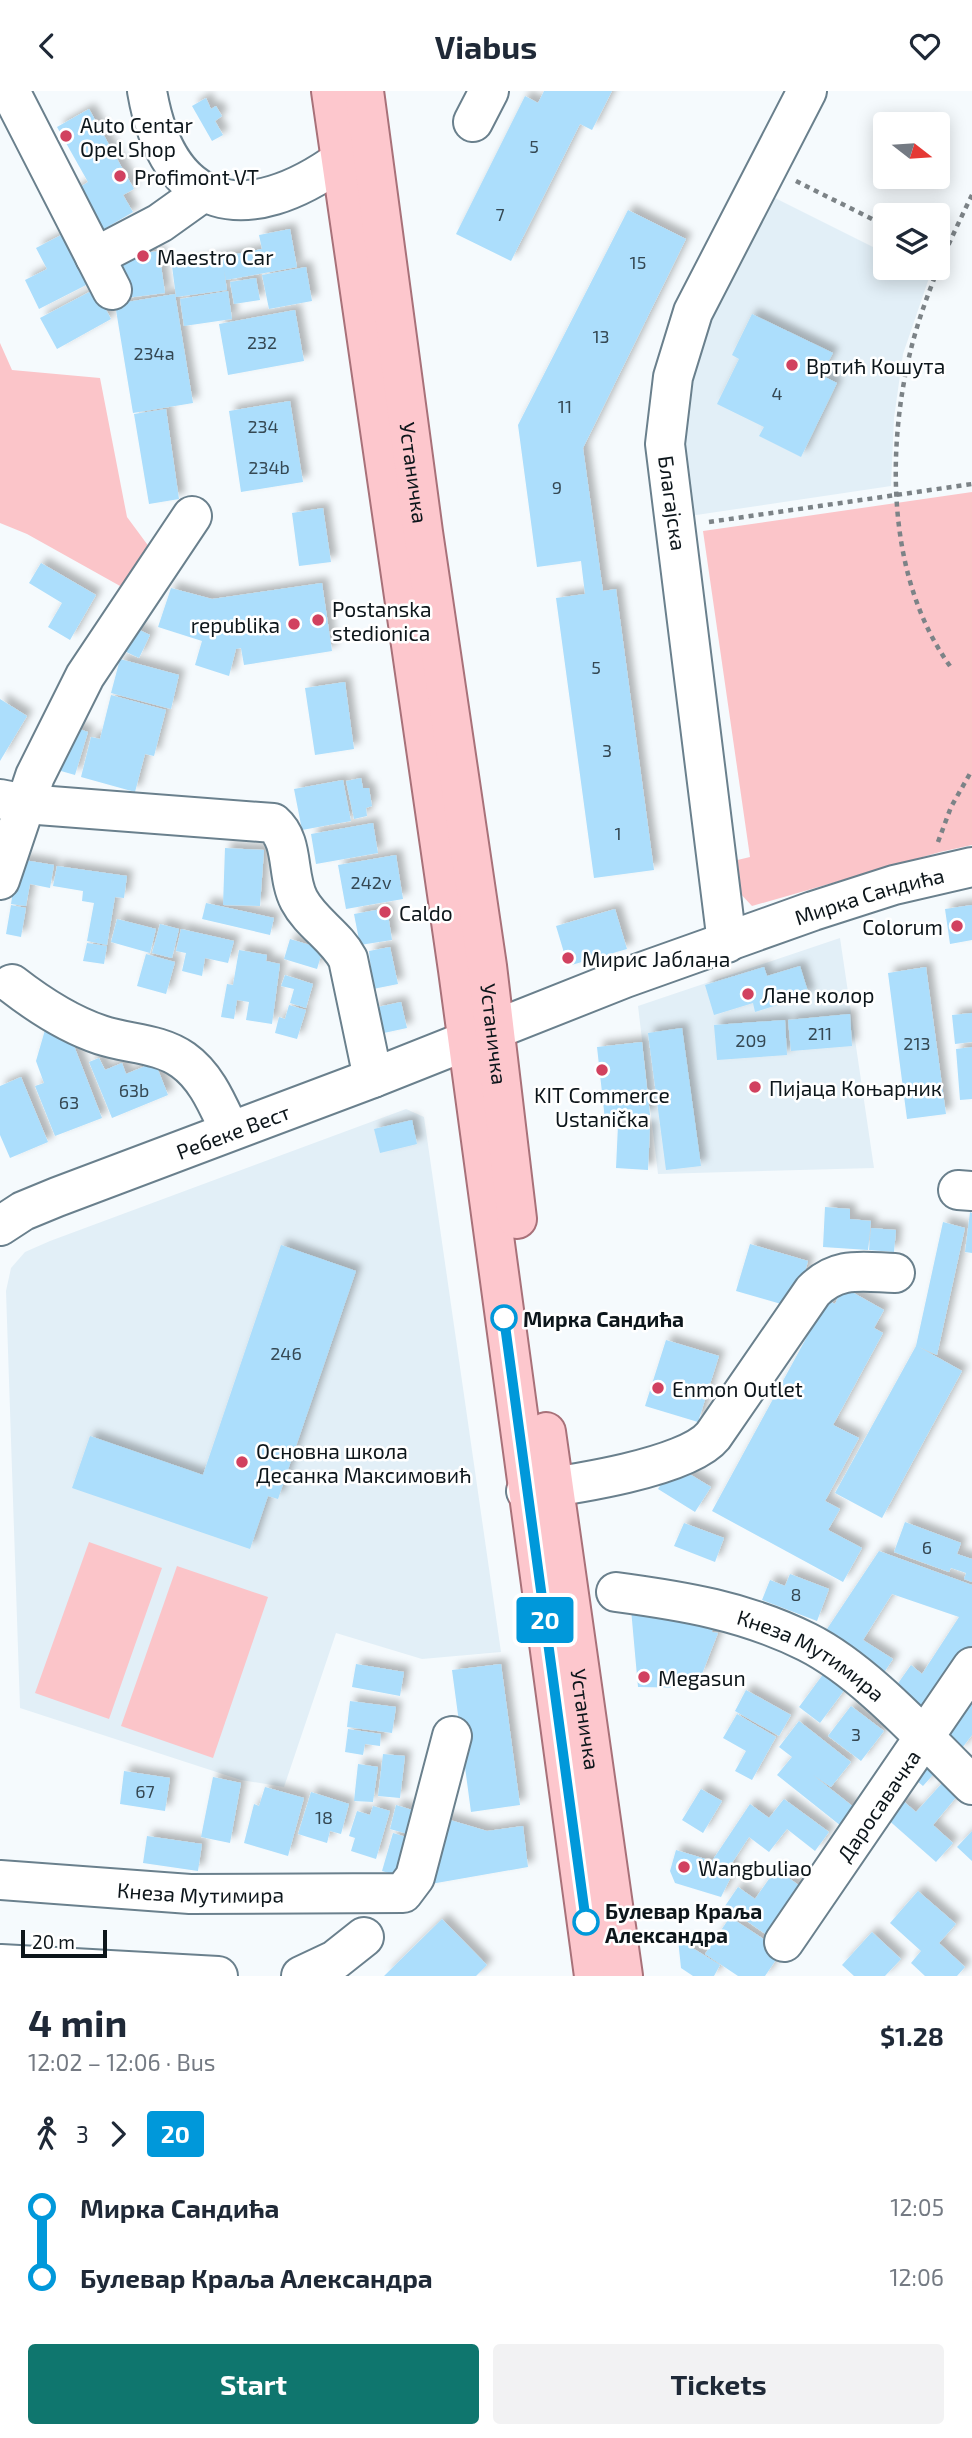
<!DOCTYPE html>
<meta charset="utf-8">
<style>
:root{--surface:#fff;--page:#f2f2f3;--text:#1f2937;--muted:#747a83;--accent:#0f766e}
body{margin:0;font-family:"Exo 2",sans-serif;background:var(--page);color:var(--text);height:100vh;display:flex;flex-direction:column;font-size:26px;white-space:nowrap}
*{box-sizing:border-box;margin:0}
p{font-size:23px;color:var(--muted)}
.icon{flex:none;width:38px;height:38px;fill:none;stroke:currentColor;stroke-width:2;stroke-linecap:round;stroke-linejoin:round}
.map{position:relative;height:1885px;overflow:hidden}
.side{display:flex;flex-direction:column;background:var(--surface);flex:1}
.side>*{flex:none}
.badge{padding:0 14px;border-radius:5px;font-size:24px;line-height:46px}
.needle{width:46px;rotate:107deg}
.tools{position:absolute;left:873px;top:21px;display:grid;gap:14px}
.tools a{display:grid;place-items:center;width:77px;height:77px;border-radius:7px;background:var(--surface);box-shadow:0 4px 18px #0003;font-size:35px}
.scale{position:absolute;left:21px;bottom:18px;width:86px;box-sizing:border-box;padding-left:7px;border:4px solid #0d161b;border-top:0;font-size:19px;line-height:24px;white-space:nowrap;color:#0d161b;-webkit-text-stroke:5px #fff;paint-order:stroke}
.map>.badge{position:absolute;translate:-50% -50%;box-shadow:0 0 0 4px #fff}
.legs{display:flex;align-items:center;gap:10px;height:77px;padding:0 28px;font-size:23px}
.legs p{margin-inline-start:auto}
.headline{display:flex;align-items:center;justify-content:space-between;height:119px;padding:0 28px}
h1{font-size:38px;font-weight:700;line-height:52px}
.button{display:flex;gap:14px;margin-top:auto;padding:14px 28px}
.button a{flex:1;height:80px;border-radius:7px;background:var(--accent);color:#fff;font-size:28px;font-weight:700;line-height:80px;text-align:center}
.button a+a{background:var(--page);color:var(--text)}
ul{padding:0 28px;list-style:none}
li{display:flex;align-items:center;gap:24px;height:70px;font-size:26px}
li i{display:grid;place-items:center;width:10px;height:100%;margin:0 9px;background:currentColor}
li i::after{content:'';width:18px;height:18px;margin:-9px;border:5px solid;border-radius:50%;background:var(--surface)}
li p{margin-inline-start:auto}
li:first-child i{background:linear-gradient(#0000 50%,currentColor 0)}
li:last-child i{background:linear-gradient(currentColor 50%,#0000 0)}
header{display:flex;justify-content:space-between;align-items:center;height:91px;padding:0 28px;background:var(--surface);font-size:32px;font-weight:700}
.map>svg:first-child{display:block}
</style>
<header><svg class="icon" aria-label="back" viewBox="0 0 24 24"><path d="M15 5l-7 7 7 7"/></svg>Viabus<svg class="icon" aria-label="heart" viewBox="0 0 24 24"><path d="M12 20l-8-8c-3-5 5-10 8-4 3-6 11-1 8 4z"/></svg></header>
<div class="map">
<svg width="972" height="1885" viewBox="0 0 972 1885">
<defs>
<filter id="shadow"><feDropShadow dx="6" dy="-6" stdDeviation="3.5" flood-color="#0004"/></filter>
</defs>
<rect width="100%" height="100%" fill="#f5fafd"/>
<path fill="#e2eff7" d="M 761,100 L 885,162 L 886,177 L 915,177 L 930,184 L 903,263 L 894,327 L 891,395 L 683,426 L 680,284 Z
M 840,847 L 874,1077 L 658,1083 L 638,915 Z
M 406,1018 L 424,1026 L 501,1561 L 422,1568 L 336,1542 L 284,1696 L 241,1689 L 20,1617 L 6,1200 L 11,1177 L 25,1161 L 50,1150 Z"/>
<path fill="#fbc5c9" d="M 0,252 L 12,279 L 100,287 L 127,426 L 161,472 L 138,505 L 27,443 L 0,432 Z
M 972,401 L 972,754 L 940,761 L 752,815 L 737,799 L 729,771 L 750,766 L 703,440 Z
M 89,1451 L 162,1477 L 109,1628 L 35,1602 Z
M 177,1475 L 268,1506 L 213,1667 L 121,1635 Z"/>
<path fill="#acdefc" filter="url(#shadow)" d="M 544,0 L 612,0 L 592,39 L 580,33 L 511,170 L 456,143 L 525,5 L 538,12 Z
M 206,7 L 211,18 L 216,15 L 222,25 L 215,30 L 223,44 L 212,50 L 192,15 Z
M 89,18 L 134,98 L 123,104 L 133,121 L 94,144 L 69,103 L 88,91 L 57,36 Z
M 628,119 L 686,148 L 583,357 L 603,500 L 616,498 L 654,779 L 594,787 L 556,507 L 585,503 L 581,470 L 537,476 L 518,334 Z
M 290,138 L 297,176 L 226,189 L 224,179 L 227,199 L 176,206 L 172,175 L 262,158 L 259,144 Z
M 65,142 L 90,192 L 39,218 L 25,189 L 47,178 L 36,157 Z
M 159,160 L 165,202 L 126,207 L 121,165 Z
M 306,176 L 312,210 L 269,218 L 262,184 Z
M 256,187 L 260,209 L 234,213 L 230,191 Z
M 95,198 L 111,228 L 57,258 L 40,227 Z
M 228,200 L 232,228 L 184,235 L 180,208 Z
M 175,203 L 193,312 L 133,322 L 115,213 Z
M 295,219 L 304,270 L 228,284 L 219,233 Z
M 752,223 L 833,262 L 821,284 L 837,292 L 801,366 L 759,345 L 764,336 L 717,313 L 739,268 L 732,264 Z
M 290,310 L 303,391 L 241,401 L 229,320 Z
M 166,318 L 179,408 L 149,413 L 134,323 Z
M 323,417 L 331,471 L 299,475 L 292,422 Z
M 41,472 L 96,504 L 70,549 L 48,536 L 62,512 L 29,492 Z
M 322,492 L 332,560 L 244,574 L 241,557 L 236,558 L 229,585 L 195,574 L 202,550 L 158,536 L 171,497 L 212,508 Z
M 131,535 L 150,544 L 139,567 L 120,558 Z
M 120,568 L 179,584 L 171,618 L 111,602 Z
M 345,591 L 354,658 L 315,664 L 305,597 Z
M 111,604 L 166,619 L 154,665 L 145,663 L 135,701 L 81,686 L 91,646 L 100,648 Z
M 0,608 L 27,625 L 0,670 Z
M 68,634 L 88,641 L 75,684 L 54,678 Z
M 361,687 L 363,697 L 369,697 L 372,715 L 366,717 L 367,725 L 354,728 L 346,690 Z
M 343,689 L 351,730 L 302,739 L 294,698 Z
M 373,732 L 378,762 L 316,773 L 311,743 Z
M 225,757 L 264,759 L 260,815 L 223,814 Z
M 396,764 L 403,808 L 346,818 L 338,774 Z
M 18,768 L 54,774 L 50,797 L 30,793 L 26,815 L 11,813 Z
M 57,775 L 127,785 L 124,807 L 115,806 L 107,854 L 87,850 L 94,812 L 82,810 L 83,800 L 53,795 Z
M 206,812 L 274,827 L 270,844 L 202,828 Z
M 11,814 L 26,817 L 21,846 L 6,843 Z
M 972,814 L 972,849 L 950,853 L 945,818 Z
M 387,817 L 392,849 L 360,854 L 354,823 Z
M 615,818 L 627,858 L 568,875 L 556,835 Z
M 117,828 L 156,838 L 150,862 L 111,851 Z
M 160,833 L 179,838 L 172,867 L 152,862 Z
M 181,838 L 234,850 L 228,872 L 205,867 L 202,885 L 182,880 L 186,862 L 176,860 Z
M 290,848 L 323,858 L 317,878 L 284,868 Z
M 87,852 L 107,855 L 104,873 L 83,870 Z
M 390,856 L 398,893 L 373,898 L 369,860 Z
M 239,859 L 267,864 L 266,870 L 280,873 L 272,933 L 246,929 L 249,911 L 237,909 L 234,928 L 221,926 L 227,893 L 233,894 Z
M 146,863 L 175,871 L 166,903 L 137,895 Z
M 800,875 L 809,904 L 755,921 L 753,912 L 714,924 L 705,894 L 764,876 L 767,885 Z
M 926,876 L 946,1023 L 907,1028 L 888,882 Z
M 285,884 L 313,893 L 306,917 L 290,912 L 294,898 L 281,895 Z
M 401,911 L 407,937 L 379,943 L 373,917 Z
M 289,914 L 306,919 L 297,948 L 275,942 L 279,926 L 285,928 Z
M 972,922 L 972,951 L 955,953 L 952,924 Z
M 850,923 L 852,955 L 791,960 L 788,929 Z
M 785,929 L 787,964 L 717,969 L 714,934 Z
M 682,937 L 701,1075 L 666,1079 L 648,942 Z
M 45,939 L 71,947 L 102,1027 L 55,1045 L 35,995 L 44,992 L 36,970 Z
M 642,951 L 650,1024 L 605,1029 L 597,956 Z
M 972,956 L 972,1008 L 960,1009 L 956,958 Z
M 99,967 L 105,979 L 122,972 L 126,983 L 155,971 L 168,1004 L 112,1027 L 89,971 Z
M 21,986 L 48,1051 L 10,1067 L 0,1044 L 0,995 Z
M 412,1029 L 417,1053 L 380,1062 L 374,1038 Z
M 618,1034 L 650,1036 L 648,1079 L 616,1077 Z
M 825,1116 L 850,1118 L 850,1128 L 871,1130 L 868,1159 L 823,1156 Z
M 970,1121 L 972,1122 L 972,1162 L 965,1161 Z
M 943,1131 L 965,1137 L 937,1264 L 919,1256 L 962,1280 L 882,1427 L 835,1402 L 916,1255 Z
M 871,1137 L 896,1139 L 894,1161 L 869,1159 Z
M 750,1153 L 808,1170 L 795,1217 L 736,1200 Z
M 281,1154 L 356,1180 L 278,1408 L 268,1405 L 250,1458 L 72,1397 L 90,1345 L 203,1384 Z
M 843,1196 L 884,1219 L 874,1237 L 883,1242 L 833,1334 L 859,1347 L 825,1410 L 840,1418 L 828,1439 L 862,1457 L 843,1491 L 712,1420 L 827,1209 L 835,1213 Z
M 666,1249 L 719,1265 L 698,1331 L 645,1315 Z
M 673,1373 L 711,1396 L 695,1421 L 658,1398 Z
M 905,1431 L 961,1452 L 957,1463 L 972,1468 L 972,1491 L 964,1488 L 966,1482 L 951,1477 L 949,1481 L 894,1461 Z
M 684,1432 L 724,1447 L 715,1471 L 674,1455 Z
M 879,1460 L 972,1494 L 972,1560 L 929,1626 L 894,1598 L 911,1574 L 922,1583 L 959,1526 L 892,1503 L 863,1549 L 893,1568 L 881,1586 L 821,1547 Z
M 790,1483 L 829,1498 L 817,1530 L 762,1509 L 770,1489 L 785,1495 Z
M 631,1518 L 713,1527 L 712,1541 L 718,1542 L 702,1583 L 695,1584 L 695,1597 L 638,1596 Z
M 356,1573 L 404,1581 L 400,1605 L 352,1596 Z
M 501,1573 L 520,1714 L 471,1721 L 452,1579 Z
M 827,1578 L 848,1594 L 820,1632 L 799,1616 Z
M 972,1597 L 972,1644 L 959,1661 L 942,1642 Z
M 746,1599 L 791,1624 L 779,1645 L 735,1620 Z
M 350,1610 L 396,1616 L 392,1642 L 347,1636 Z
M 851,1615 L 884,1640 L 861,1670 L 828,1645 Z
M 737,1623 L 776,1646 L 752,1689 L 735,1680 L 746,1660 L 723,1647 Z
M 799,1630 L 851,1671 L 831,1696 L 813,1684 L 860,1721 L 846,1739 L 777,1684 L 792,1666 L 779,1656 Z
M 348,1638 L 381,1643 L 380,1655 L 365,1653 L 363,1664 L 345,1661 Z
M 383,1663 L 405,1665 L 400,1707 L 378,1705 Z
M 928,1665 L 940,1676 L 923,1695 L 911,1685 Z
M 358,1673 L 378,1676 L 373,1711 L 354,1710 Z
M 124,1680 L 170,1687 L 165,1720 L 120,1713 Z
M 213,1686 L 241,1692 L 230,1752 L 201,1746 Z
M 944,1690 L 958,1704 L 933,1734 L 953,1752 L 936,1771 L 885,1726 L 901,1708 L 916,1721 Z
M 265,1696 L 304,1707 L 288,1765 L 244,1752 L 254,1713 L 259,1715 Z
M 701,1698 L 722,1710 L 703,1742 L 682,1729 Z
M 311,1701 L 349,1713 L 341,1743 L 330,1740 L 327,1752 L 298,1743 Z
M 784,1708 L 829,1741 L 815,1760 L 787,1738 L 769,1761 L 749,1746 L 730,1775 L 735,1778 L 721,1806 L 675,1792 L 670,1780 L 676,1759 L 712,1770 L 750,1713 L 769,1727 Z
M 396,1714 L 422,1722 L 415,1745 L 390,1738 Z
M 373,1715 L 390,1720 L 376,1768 L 351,1760 L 355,1747 L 349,1745 L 357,1720 L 370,1724 Z
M 440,1726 L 487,1740 L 523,1735 L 528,1776 L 425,1794 Z
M 972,1740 L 972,1770 L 957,1756 Z
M 393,1742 L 416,1749 L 405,1787 L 382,1780 Z
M 147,1745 L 202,1753 L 198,1780 L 143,1772 Z
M 776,1778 L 807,1800 L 774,1849 L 725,1815 L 738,1796 L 755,1808 Z
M 918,1800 L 956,1833 L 939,1852 L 965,1876 L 957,1885 L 925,1885 L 911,1872 L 921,1860 L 890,1832 Z
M 730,1826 L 782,1860 L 765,1885 L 738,1885 L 705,1863 Z
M 442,1828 L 487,1874 L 476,1885 L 384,1885 Z
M 872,1841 L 901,1868 L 885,1885 L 854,1885 L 842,1874 Z
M 678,1848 L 720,1874 L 714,1885 L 693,1885 L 681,1877 Z"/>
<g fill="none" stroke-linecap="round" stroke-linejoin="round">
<defs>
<g id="minor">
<path d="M 10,0 L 112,199"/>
<path d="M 147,0 C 168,122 247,137 341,69"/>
<path d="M 473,31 L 489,0"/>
<path d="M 95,166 L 160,132 L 202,102"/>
<path d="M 0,708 L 25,713 L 273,732 C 295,751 286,784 299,809 C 311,832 336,845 348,868 L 373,987"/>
<path d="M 0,789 L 35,685 L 85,585 L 192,425"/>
<path d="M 727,852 L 665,353 L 673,286 L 693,221 L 807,0"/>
<path d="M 12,893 C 39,914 68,933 101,944 C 128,953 159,952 183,969 C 207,986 218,1015 230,1040"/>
<path d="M 958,1099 L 972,1100"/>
<path id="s1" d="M 0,1135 L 23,1120 L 57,1106 L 373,987 L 625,887 L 813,820 L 894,794 L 972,776"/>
<path d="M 526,1400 C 569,1394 687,1377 713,1345 L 813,1200 C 838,1175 861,1181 895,1182"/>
<path id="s2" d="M 616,1501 C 683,1510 745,1520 807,1551 C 865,1580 925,1648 972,1694"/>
<path id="s3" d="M 0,1789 L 190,1803 L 403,1802 L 415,1786 L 452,1645"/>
<path id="s4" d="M 784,1851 L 972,1576"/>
<path d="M 1,1873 L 218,1885"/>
<path d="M 301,1885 L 335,1869 L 364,1846"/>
</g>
<g id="major">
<path d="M 331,0 L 458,879 L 594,1885"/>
<path id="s5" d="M 364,0 L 423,441 L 487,875 L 517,1128"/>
<path id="s6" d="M 546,1341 L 623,1885"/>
</g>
</defs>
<use href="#minor" stroke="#6a808d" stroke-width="42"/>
<use href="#major" stroke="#a87179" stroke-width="42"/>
<path stroke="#7c8387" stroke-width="4.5" stroke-dasharray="5 5" stroke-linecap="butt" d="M 796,90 L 886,135
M 709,431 L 972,393
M 950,575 C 888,489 886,363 910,262 C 923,208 947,155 972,104
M 938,751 L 951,716 L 972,679"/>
<use href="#minor" stroke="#fff" stroke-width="38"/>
<use href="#major" stroke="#fdc7cd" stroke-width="38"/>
</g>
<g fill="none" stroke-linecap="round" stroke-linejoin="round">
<defs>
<path id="line-1" d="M 504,1227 L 586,1831"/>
</defs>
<use href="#line-1" stroke="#fff" stroke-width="16"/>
<use href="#line-1" stroke="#0098da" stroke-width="10"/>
</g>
<g fill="#d1415f" stroke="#fff" stroke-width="2.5">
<circle cx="66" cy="45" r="7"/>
<circle cx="120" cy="85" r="7"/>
<circle cx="143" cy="165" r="7"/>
<circle cx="792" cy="274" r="7"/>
<circle cx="318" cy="529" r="7"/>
<circle cx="294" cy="533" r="7"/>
<circle cx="385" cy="821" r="7"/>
<circle cx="957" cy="835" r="7"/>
<circle cx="568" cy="867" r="7"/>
<circle cx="748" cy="903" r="7"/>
<circle cx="602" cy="979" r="7"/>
<circle cx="755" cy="996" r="7"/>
<circle cx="658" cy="1297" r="7"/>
<circle cx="242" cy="1371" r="7"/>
<circle cx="644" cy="1586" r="7"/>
<circle cx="684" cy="1776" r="7"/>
</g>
<g fill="#fff" stroke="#0098da" stroke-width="3.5">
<circle cx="504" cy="1227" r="12"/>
<circle cx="586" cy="1831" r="12"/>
</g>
<g text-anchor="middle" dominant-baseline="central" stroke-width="5" stroke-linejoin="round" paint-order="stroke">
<g font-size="18" fill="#354853">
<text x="534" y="55">5</text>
<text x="500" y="123">7</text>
<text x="638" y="171">15</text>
<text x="601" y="245">13</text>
<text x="262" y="251">232</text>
<text x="154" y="262">234a</text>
<text x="777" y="302">4</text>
<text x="565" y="315">11</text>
<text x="263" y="335">234</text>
<text x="269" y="376">234b</text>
<text x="557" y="396">9</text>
<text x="596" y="576">5</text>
<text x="607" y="659">3</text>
<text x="618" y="742">1</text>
<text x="371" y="791">242v</text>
<text x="820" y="942">211</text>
<text x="751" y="949">209</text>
<text x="917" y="952">213</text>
<text x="134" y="999">63b</text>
<text x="69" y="1011">63</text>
<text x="286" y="1262">246</text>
<text x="927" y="1456">6</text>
<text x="796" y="1503">8</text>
<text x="856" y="1643">3</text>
<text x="145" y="1700">67</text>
<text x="324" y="1726">18</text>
</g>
<g font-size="21" fill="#0d161b" stroke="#fff" text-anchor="start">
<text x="80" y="33">Auto Centar<tspan x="80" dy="24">Opel Shop</tspan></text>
<text x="134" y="85">Profimont VT</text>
<text x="157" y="165">Maestro Car</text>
<text x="806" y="274">Вртић Кошута</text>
<text x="332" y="517">Postanska<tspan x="332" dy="24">stedionica</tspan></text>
<text x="280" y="533" text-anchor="end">republika</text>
<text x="399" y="821">Caldo</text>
<text x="943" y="835" text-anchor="end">Colorum</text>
<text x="582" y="867">Мирис Јаблана</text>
<text x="762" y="903">Лане колор</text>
<text x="769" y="996">Пијаца Коњарник</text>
<text x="602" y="1003" text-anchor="middle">KIT Commerce<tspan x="602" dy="24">Ustanička</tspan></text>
<text x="672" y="1297">Enmon Outlet</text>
<text x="256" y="1359">Основна школа<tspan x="256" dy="24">Десанка Максимовић</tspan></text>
<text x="658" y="1586">Megasun</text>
<text x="698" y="1776">Wangbuliao</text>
</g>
<g font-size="21" fill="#0d161b" stroke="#fff">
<text stroke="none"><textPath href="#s5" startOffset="385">Устаничка</textPath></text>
<text transform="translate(673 412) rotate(82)">Благајска</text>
<text stroke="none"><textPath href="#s1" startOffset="931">Мирка Сандића</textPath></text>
<text stroke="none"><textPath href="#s5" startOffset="952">Устаничка</textPath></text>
<text stroke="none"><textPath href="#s1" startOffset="252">Ребеке Вест</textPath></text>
<text stroke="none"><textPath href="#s2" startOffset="208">Кнеза Мутимира</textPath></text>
<text stroke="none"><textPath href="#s6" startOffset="290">Устаничка</textPath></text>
<text stroke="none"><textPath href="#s4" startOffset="166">Даросавачка</textPath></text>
<text stroke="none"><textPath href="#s3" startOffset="201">Кнеза Мутимира</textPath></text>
</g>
<g font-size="21" font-weight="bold" fill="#0d161b" stroke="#fff" text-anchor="start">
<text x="523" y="1227">Мирка Сандића</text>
<text x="605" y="1819">Булевар Краља<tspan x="605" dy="24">Александра</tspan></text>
</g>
</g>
</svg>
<div class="tools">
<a><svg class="needle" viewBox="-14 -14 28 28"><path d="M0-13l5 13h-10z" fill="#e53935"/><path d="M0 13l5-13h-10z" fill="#747a83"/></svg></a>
<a><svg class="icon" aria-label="layers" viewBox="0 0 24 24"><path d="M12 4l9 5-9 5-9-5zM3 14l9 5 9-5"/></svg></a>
</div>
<div class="scale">20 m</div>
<b class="badge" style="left:545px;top:1529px;background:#0098da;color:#fff">20</b>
</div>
<section class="side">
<div class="headline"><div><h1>4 min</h1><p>12:02 – 12:06 · Bus</p></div><b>$1.28</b></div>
<div class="legs"><svg class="icon" aria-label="walk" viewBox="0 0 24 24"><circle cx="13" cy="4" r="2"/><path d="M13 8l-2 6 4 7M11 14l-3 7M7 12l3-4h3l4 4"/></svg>3<svg class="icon" aria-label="forward" viewBox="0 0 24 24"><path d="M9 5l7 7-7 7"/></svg><b class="badge" style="background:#0098da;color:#fff">20</b></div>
<ul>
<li><i style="color:#0098da"></i><b>Мирка Сандића</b><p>12:05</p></li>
<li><i style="color:#0098da"></i><b>Булевар Краља Александра</b><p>12:06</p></li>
</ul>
<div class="button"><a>Start</a><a>Tickets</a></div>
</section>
